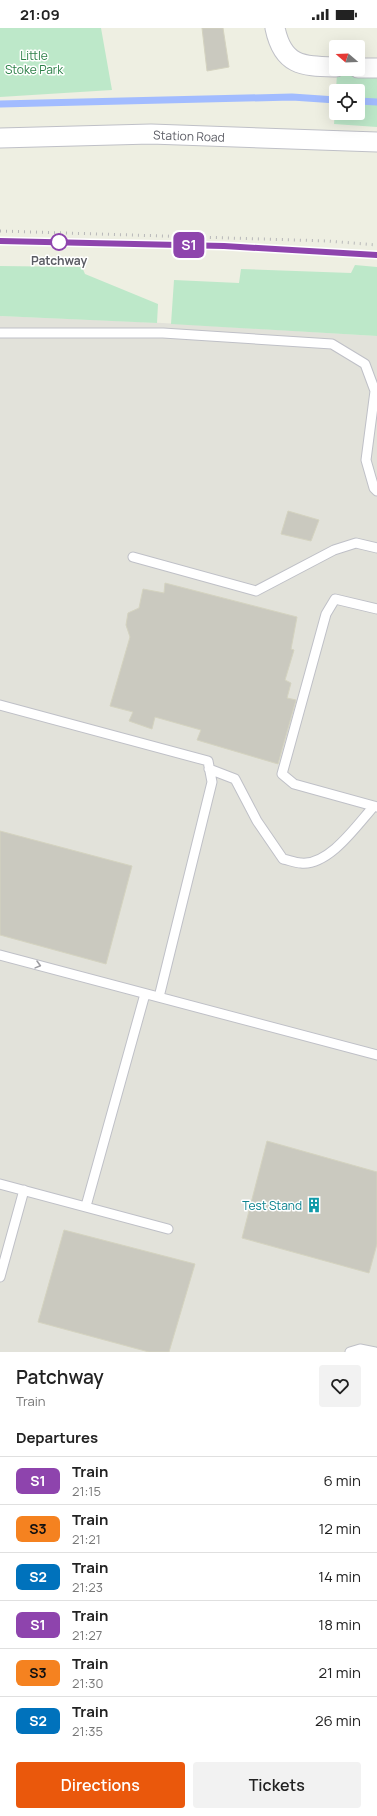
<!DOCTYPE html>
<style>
:root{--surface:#fff;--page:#f2f2f2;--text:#222;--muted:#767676;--line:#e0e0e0;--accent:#ea580c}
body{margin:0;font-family:Manrope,sans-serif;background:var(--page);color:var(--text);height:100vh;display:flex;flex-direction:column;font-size:15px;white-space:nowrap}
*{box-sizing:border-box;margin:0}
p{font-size:13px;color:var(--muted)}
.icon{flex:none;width:22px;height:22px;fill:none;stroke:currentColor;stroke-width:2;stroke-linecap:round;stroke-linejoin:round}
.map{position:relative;height:1324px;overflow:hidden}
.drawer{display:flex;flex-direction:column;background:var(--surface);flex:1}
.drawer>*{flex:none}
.badge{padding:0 8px;border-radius:6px;font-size:14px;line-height:26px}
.needle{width:26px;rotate:289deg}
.controls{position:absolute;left:329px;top:12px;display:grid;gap:8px}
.controls a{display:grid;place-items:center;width:36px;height:36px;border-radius:4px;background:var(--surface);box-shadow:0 4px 16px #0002;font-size:20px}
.map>.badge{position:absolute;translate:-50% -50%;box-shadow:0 0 0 2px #fff}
h2{padding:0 16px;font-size:15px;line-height:36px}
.round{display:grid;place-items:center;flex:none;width:42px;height:42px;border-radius:4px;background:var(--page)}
.head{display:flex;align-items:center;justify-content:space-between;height:68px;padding:0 16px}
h1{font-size:19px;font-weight:600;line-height:30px}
.action{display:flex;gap:8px;margin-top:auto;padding:8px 16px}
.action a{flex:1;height:46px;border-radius:4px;background:var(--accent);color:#fff;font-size:16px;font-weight:600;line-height:46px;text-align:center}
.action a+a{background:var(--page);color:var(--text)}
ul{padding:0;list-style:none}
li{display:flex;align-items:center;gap:12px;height:48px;padding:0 16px;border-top:1px solid var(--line)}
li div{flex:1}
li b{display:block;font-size:15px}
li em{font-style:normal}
li .badge{min-width:44px;font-weight:700;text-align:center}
.status{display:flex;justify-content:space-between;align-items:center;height:28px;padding:0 20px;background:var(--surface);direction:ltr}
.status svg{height:11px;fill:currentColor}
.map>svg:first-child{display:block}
</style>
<div class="status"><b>21:09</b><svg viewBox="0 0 49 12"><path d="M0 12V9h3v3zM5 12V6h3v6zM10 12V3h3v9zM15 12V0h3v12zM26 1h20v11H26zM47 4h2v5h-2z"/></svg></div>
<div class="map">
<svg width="377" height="1324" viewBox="0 0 377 1324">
<rect width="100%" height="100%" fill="#eeefe2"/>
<path fill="#e2e2da" d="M 0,288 L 163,295 L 377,308 L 377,1324 L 0,1324 Z"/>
<path fill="#bde8c9" d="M 0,0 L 101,0 L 112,62 L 0,69 Z
M 337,45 L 377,46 L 377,99 L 334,96 L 336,66 L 336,85 L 358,85 L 358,63 L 336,63 Z
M 355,237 L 377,239 L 377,308 L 171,296 L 174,252 L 239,255 L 241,241 L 351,245 Z
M 0,238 L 82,239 L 85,246 L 158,276 L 157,295 L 0,288 Z"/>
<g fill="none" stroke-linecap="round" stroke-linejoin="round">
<path stroke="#a2bcff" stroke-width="7" d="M 358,73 L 377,74
M 0,76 L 292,69 L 336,72"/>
</g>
<path fill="#cac9bf" stroke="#d4d3c0" d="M 202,0 L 223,0 L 229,39 L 207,43 Z
M 288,483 L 319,492 L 311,513 L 281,506 Z
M 165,555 L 297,589 L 291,621 L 294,622 L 285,652 L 291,655 L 287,670 L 296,672 L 278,736 L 197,712 L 201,702 L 155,689 L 152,701 L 129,693 L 133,684 L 110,678 L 130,609 L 126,597 L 128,585 L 139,580 L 143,561 L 164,565 Z
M 0,803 L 132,838 L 106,936 L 0,907 Z
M 267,1113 L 377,1144 L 377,1216 L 369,1245 L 242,1210 Z
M 64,1202 L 195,1236 L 169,1324 L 149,1324 L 38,1294 Z"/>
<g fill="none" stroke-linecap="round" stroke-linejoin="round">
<defs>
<path id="service" d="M 0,305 L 163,305 L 332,316 L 365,336 L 375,363 L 366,432 L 374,460 L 377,463
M 133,529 L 256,563 L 334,522 L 356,515 L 377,520
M 377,581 L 335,571 L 326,586 L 282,746 L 294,756 L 377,779
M 0,677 L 208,733 L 212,754 L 159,969
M 209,741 L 235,751 L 257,793 L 283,831 C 289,832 295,835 301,835 C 329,838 357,797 374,778
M 0,927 L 377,1027
M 0,1156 L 168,1201
M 86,1178 L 145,966
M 0,1249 L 24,1162
M 350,1324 L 360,1321 L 375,1324"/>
<path id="minor" d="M 275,0 C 283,38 302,38 336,39
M 358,40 L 377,40
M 0,110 L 151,106 L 377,114"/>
</defs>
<use href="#service" stroke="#bfc0c7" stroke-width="11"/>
<use href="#minor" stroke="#bfc0c7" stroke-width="21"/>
<use href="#service" stroke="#fff" stroke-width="9"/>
<use href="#minor" stroke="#fff" stroke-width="19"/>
<path stroke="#b8b8b9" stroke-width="3" stroke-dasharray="1 5" stroke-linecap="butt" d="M 0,203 L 328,213 L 377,217
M 0,213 L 224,217 L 377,227"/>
</g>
<defs><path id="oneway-chevron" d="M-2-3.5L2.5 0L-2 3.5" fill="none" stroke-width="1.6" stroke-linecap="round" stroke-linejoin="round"/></defs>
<use stroke="#9d9da2" href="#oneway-chevron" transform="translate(38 937) rotate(15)"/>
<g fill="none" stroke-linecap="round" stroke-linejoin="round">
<defs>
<path id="line" d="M 0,213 L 224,218 L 377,227"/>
</defs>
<use href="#line" stroke="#fff" stroke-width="9"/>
<use href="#line" stroke="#8e44ad" stroke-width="6"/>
</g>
<defs>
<symbol id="building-bare" viewBox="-9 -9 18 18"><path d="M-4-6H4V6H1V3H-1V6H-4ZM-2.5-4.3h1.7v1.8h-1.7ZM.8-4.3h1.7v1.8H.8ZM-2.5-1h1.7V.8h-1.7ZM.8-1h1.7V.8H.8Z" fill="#0f9aa8" stroke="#fff" stroke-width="2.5" paint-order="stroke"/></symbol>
</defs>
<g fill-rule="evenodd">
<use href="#building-bare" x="303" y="1166" width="22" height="22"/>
</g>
<circle fill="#fff" stroke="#8e44ad" stroke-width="2" cx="59" cy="214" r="8"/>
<g text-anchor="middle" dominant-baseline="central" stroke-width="3" stroke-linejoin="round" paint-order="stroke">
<g font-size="12" fill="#2e8149" stroke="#fff">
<text x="34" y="27">Little<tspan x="34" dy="14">Stoke Park</tspan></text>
</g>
<g font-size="12" fill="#5b5c64" stroke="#fff">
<text transform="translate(189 108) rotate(2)">Station Road</text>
</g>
<g font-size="12" font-weight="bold" fill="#5b5c64" stroke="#fff">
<text x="59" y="232">Patchway</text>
</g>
<g font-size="12" fill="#0d838f" stroke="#fff" text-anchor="end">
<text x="302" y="1177">Test Stand</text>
</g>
</g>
</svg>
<div class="controls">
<a><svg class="needle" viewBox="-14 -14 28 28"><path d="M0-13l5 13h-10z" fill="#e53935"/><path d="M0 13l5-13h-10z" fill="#767676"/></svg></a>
<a><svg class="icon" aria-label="locate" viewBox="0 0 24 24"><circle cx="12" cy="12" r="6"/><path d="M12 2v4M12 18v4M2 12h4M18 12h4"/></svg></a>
</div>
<b class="badge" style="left:189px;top:217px;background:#8e44ad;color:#fff">S1</b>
</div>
<section class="drawer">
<div class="head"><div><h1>Patchway</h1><p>Train</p></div><a class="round"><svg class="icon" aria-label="heart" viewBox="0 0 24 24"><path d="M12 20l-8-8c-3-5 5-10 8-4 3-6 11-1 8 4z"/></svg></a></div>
<h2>Departures</h2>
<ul>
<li><span class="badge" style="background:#8e44ad;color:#fff">S1</span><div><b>Train</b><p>21:15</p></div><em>6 min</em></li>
<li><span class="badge" style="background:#f58220;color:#111">S3</span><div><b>Train</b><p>21:21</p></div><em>12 min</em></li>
<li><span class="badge" style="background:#0072bc;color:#fff">S2</span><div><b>Train</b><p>21:23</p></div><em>14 min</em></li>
<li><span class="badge" style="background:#8e44ad;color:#fff">S1</span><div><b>Train</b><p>21:27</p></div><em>18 min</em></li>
<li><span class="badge" style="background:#f58220;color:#111">S3</span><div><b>Train</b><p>21:30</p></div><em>21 min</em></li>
<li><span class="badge" style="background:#0072bc;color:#fff">S2</span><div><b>Train</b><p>21:35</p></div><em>26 min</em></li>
</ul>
<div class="action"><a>Directions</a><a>Tickets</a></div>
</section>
